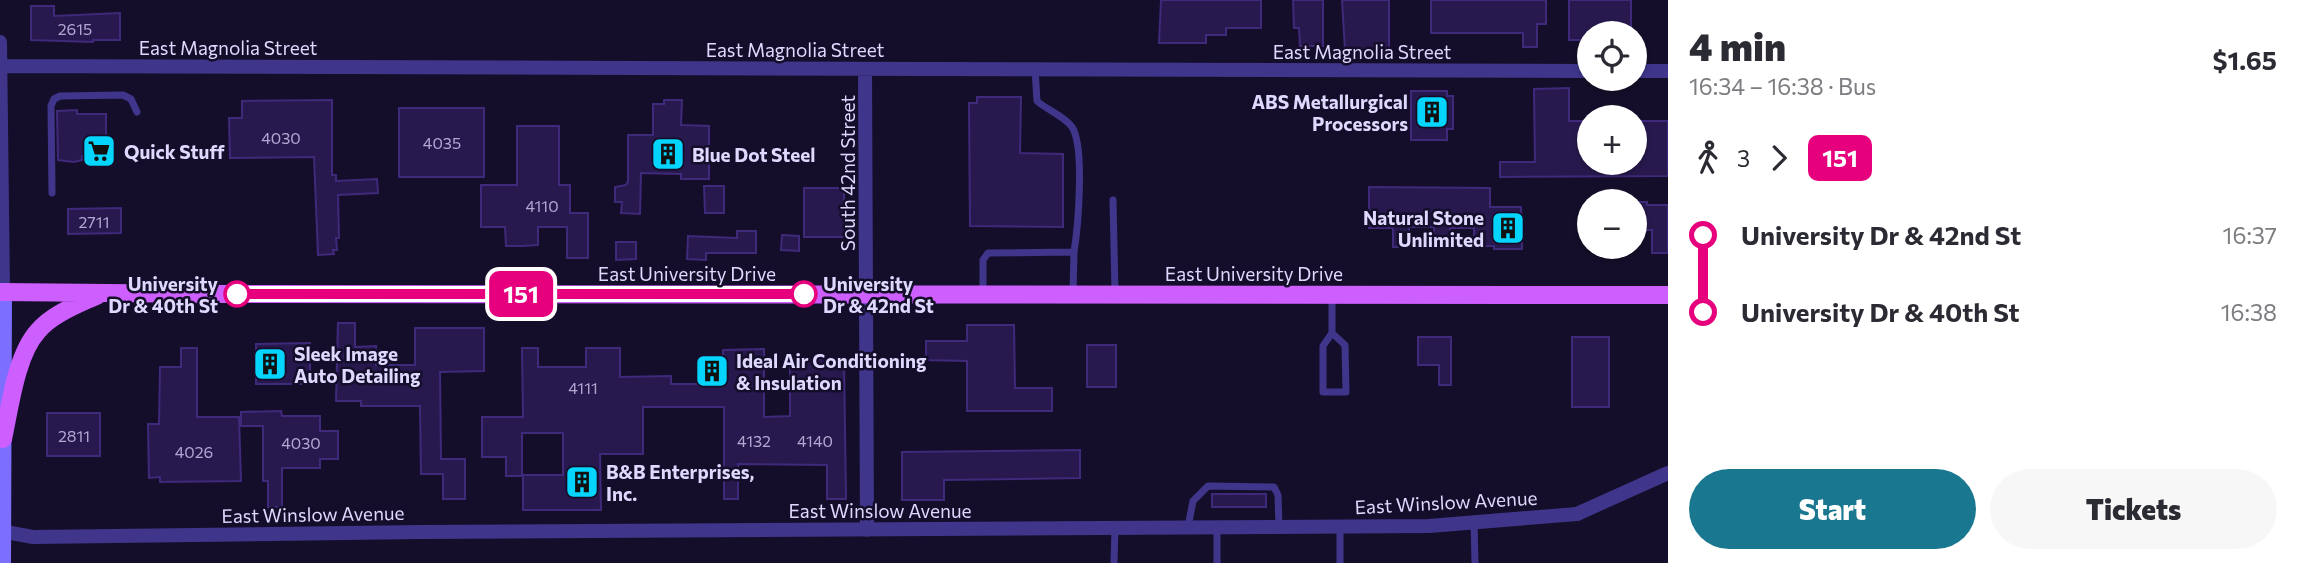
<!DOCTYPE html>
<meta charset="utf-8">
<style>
:root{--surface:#fff;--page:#f7f7f7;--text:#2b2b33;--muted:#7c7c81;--accent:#19778f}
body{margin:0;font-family:Commissioner,sans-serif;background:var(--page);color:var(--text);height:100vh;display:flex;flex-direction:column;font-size:26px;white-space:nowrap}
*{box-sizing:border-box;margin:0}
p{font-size:23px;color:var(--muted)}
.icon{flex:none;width:38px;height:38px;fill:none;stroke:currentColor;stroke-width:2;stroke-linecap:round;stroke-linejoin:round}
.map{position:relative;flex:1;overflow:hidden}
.details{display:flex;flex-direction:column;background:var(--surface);width:630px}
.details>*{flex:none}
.badge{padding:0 14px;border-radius:10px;font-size:24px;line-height:46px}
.controls{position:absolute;left:1577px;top:21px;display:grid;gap:14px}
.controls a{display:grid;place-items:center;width:70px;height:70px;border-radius:50%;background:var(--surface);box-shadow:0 2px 5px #0004;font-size:35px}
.map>.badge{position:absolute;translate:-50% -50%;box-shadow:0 0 0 4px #fff}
.legs{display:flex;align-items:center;gap:10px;height:77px;padding:0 21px;font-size:23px}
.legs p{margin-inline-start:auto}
.head{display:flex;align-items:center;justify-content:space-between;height:119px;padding:0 21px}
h1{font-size:38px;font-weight:800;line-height:52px}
.action{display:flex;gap:14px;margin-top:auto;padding:14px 21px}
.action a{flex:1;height:80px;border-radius:42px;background:var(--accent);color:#fff;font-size:28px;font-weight:800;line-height:80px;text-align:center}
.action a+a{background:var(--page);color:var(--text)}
ul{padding:0 21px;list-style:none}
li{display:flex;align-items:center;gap:24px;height:77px;font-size:26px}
li i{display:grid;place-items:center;width:10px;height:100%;margin:0 9px;background:currentColor}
li i::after{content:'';width:18px;height:18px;margin:-9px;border:5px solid;border-radius:50%;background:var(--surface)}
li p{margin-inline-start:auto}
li:first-child i{background:linear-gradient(#0000 50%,currentColor 0)}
li:last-child i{background:linear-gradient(currentColor 50%,#0000 0)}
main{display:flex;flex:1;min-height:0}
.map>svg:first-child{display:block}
</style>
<main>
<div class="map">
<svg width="1668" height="563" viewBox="0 0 1668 563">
<rect width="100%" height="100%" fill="#150e2a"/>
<path fill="#27194d" stroke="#3f297a" stroke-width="2" d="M 1161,0 L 1261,0 L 1261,28 L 1226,28 L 1226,35 L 1206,35 L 1206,43 L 1159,43 Z
M 1293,0 L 1323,0 L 1323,46 L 1300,46 L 1299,28 L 1294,28 Z
M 1342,0 L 1389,0 L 1389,49 L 1345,50 Z
M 1431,0 L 1546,0 L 1546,24 L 1537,24 L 1537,47 L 1523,47 L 1523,33 L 1431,33 Z
M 1569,0 L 1631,0 L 1631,27 L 1617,27 L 1617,33 L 1589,33 L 1589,40 L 1569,40 Z
M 31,6 L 54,6 L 54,16 L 120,13 L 120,40 L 93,40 L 93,42 L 31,40 Z
M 1569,88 L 1569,121 L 1589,121 L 1589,163 L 1634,163 L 1634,121 L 1668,121 L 1668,176 L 1500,177 L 1500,162 L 1535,162 L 1534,89 Z
M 1411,91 L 1447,91 L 1447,96 L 1453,96 L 1453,129 L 1447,129 L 1447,140 L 1411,140 Z
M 977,97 L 1021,97 L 1020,153 L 1063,154 L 1063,227 L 970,226 L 969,103 L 977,103 Z
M 332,100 L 332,175 L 336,175 L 336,181 L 377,179 L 378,193 L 338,195 L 339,238 L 336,238 L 337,250 L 333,250 L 334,254 L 318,255 L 314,157 L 230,158 L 229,118 L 242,118 L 242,101 Z
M 664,100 L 682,100 L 681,125 L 709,126 L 709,179 L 681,179 L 681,174 L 641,173 L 640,214 L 621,213 L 622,202 L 615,202 L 615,187 L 626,185 L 628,181 L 628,135 L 653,135 L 653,104 L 664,104 Z
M 399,108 L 484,108 L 484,177 L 399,177 Z
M 77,110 L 77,114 L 106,114 L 106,156 L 82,156 L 82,160 L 74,162 L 58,160 L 57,111 Z
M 517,126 L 559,126 L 559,185 L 570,185 L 570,213 L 588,213 L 588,258 L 567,258 L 567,227 L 538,227 L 538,245 L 522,246 L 506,246 L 505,227 L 481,227 L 481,185 L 517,185 Z
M 704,186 L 724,186 L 724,213 L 705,213 Z
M 1369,187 L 1490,188 L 1490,207 L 1521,207 L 1522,249 L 1494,249 L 1494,246 L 1474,246 L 1474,228 L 1450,228 L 1450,247 L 1434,247 L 1434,227 L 1409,227 L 1409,247 L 1393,247 L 1393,228 L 1369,228 Z
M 804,188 L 844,188 L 844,237 L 804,237 Z
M 1634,202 L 1647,202 L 1647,205 L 1668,205 L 1668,253 L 1652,253 L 1652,230 L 1634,230 Z
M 121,208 L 121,233 L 68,234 L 68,209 Z
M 737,231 L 756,231 L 756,253 L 706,253 L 706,260 L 687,259 L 688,236 L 737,238 Z
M 782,235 L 799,236 L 799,251 L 781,250 Z
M 616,242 L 636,242 L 636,259 L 616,260 Z
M 338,323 L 355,323 L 355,347 L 376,346 L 376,365 L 415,365 L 415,328 L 484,328 L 484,371 L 440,372 L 441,459 L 465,459 L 465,499 L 443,499 L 443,474 L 421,474 L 420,406 L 361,406 L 361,401 L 336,401 Z
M 967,325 L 1014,325 L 1015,388 L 1052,388 L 1052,411 L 967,411 L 967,361 L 926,360 L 926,341 L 967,341 Z
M 1418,337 L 1451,337 L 1451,385 L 1439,385 L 1439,365 L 1418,365 Z
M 1572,337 L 1609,337 L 1609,407 L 1572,407 Z
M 310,343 L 310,384 L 256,384 L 256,344 Z
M 1087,345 L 1116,345 L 1116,387 L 1087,387 Z
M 181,348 L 197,348 L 197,417 L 239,417 L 241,481 L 160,482 L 160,477 L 149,478 L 148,424 L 159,424 L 160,367 L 181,367 Z
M 522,348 L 538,348 L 538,367 L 586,367 L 586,348 L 620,348 L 620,377 L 671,376 L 671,384 L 701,384 L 701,357 L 723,357 L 723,350 L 764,349 L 764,417 L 790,416 L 790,359 L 844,359 L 846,499 L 827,499 L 827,465 L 738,464 L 738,499 L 724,499 L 724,407 L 643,407 L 643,454 L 600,454 L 601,510 L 523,510 L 523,475 L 563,475 L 563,433 L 522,433 L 522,476 L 506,476 L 506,457 L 482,457 L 482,417 L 523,417 Z
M 281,411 L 282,416 L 320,416 L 320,431 L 338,431 L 338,459 L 320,459 L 320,468 L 282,468 L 282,507 L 268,507 L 268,481 L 263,481 L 263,426 L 241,426 L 241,412 Z
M 47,413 L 100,413 L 100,456 L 47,456 Z
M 1080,450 L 1080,478 L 944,480 L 944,500 L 902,500 L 902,452 Z
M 1212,494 L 1266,494 L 1266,507 L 1212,507 Z"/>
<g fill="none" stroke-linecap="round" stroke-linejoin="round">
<path stroke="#3f368c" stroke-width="7" d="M 1035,69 L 1037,101 C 1047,110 1064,116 1072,127 C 1085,147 1078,227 1074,252
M 52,193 L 51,106 L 54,99 L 60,96 L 123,95 L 131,99 L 137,112
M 1113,200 L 1115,293
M 983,293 L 983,260 L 988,253 L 1074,252 L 1073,294
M 1332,296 L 1332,333 L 1323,346 L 1323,392 L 1346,392 L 1345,345 L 1332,333
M 1474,522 L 1475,563
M 1188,527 L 1193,501 L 1208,486 L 1274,487 L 1278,495 L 1279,527
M 1340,527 L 1340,563
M 1217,528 L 1217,563
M 1114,563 L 1115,528"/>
<path stroke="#3f368c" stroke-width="14" d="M 0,42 L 3,292
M 0,66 L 1589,71
M 865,69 L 867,530
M 1634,71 L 1668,71
M 0,531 L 33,537 L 421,532 L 1429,526 L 1577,514 L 1668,473"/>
<path stroke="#7c6fff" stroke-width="18" d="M 2,563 L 3,292"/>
<path stroke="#ce5fff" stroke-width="18" d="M 0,292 L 216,294 L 1668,295
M 3,439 C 10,407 16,355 38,331 C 52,314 79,304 98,295"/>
</g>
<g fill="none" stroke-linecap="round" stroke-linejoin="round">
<defs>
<path id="line-1" d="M 237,294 L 804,294"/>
</defs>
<use href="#line-1" stroke="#fff" stroke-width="16"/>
<use href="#line-1" stroke="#e6007e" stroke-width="10"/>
</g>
<defs>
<symbol id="building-square" viewBox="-11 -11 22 22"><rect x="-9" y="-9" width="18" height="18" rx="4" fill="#04d5ff" stroke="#150e2a"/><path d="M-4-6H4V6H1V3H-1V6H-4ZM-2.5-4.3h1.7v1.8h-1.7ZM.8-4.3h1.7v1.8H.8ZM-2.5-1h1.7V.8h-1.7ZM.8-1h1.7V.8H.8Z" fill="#111"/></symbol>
<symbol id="supermarket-square" viewBox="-11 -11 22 22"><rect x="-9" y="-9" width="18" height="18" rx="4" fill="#04d5ff" stroke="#150e2a"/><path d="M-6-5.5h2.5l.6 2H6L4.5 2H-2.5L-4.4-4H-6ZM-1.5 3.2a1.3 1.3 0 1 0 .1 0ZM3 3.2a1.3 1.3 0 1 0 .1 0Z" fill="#111"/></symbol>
</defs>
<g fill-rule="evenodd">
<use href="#building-square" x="1413" y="93" width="38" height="38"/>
<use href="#supermarket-square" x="80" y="132" width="38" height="38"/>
<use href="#building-square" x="649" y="135" width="38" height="38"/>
<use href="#building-square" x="1489" y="209" width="38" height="38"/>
<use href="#building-square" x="251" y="345" width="38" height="38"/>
<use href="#building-square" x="693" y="352" width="38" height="38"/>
<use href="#building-square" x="563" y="463" width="38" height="38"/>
</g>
<g fill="#fff" stroke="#e6007e" stroke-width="3.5">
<circle cx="237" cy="294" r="12"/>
<circle cx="804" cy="294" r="12"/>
</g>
<g text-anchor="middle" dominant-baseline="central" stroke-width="5" stroke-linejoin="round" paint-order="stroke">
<g font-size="16" fill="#b1a8d2">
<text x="75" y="28">2615</text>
<text x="281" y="137">4030</text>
<text x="442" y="142">4035</text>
<text x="542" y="205">4110</text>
<text x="94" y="221">2711</text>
<text x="583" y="387">4111</text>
<text x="74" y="435">2811</text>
<text x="754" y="440">4132</text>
<text x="815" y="440">4140</text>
<text x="301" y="442">4030</text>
<text x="194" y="451">4026</text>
</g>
<g font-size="19" fill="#dfd8ff" stroke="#150e2a">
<text x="228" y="47">East Magnolia Street</text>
<text x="795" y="49">East Magnolia Street</text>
<text x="1362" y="51">East Magnolia Street</text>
<text transform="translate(847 173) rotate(-90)">South 42nd Street</text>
<text x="687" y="273">East University Drive</text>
<text x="1254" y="273">East University Drive</text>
<text transform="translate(1446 502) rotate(-3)">East Winslow Avenue</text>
<text x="880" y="510">East Winslow Avenue</text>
<text transform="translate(313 514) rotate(-1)">East Winslow Avenue</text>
</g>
<g font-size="19" font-weight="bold" fill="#dfd8ff" stroke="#150e2a" text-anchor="start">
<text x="1408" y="101" text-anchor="end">ABS Metallurgical<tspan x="1408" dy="22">Processors</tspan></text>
<text x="124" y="151">Quick Stuff</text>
<text x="692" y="154">Blue Dot Steel</text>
<text x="1484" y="217" text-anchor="end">Natural Stone<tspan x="1484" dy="22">Unlimited</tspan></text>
<text x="294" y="353">Sleek Image<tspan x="294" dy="22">Auto Detailing</tspan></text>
<text x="736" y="360">Ideal Air Conditioning<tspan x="736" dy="22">&amp; Insulation</tspan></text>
<text x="606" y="471">B&amp;B Enterprises,<tspan x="606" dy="22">Inc.</tspan></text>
</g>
<g font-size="19" font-weight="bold" fill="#dfd8ff" stroke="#150e2a" text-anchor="end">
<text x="218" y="283">University<tspan x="218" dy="22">Dr &amp; 40th St</tspan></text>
<text x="823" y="283" text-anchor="start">University<tspan x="823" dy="22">Dr &amp; 42nd St</tspan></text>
</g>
</g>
</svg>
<div class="controls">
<a><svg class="icon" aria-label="locate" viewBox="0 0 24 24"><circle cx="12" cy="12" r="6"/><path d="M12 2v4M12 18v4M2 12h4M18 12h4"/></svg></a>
<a>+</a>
<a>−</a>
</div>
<b class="badge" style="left:521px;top:294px;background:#e6007e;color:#fff">151</b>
</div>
<section class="details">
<div class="head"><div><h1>4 min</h1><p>16:34 – 16:38 · Bus</p></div><b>$1.65</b></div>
<div class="legs"><svg class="icon" aria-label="walk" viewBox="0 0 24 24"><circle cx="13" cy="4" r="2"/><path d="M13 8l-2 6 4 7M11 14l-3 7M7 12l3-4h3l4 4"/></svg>3<svg class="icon" aria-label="forward" viewBox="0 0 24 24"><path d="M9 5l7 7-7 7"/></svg><b class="badge" style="background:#e6007e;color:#fff">151</b></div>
<ul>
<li><i style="color:#e6007e"></i><b>University Dr &amp; 42nd St</b><p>16:37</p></li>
<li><i style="color:#e6007e"></i><b>University Dr &amp; 40th St</b><p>16:38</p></li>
</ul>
<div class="action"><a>Start</a><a>Tickets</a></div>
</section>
</main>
